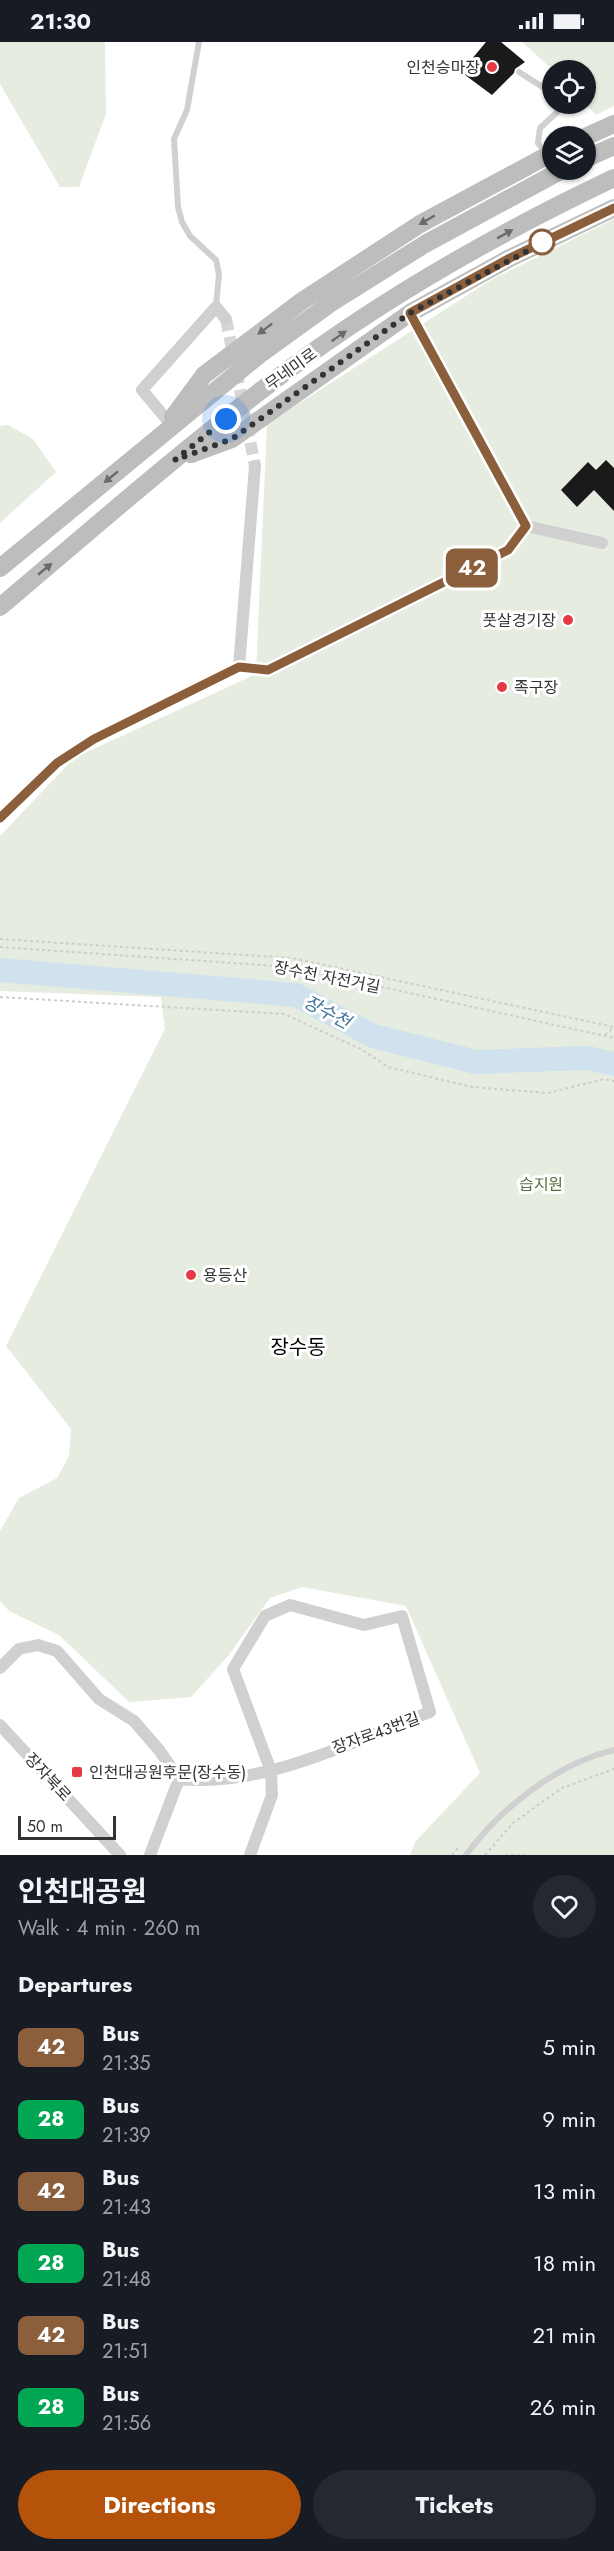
<!DOCTYPE html>
<meta charset="utf-8">
<style>
:root{--surface:#171b24;--page:#242831;--text:#f1f3f6;--muted:#9ea1a6;--accent:#b45309}
body{margin:0;font-family:Jost,"Noto Sans KR",sans-serif;background:var(--page);color:var(--text);height:100vh;display:flex;flex-direction:column;font-size:22px;white-space:nowrap}
*{box-sizing:border-box;margin:0}
p{font-size:20px;color:var(--muted)}
.icon{flex:none;width:33px;height:33px;fill:none;stroke:currentColor;stroke-width:2;stroke-linecap:round;stroke-linejoin:round}
.map{position:relative;height:1813px;overflow:hidden}
.sheet{display:flex;flex-direction:column;background:var(--surface);flex:1}
.sheet>*{flex:none}
.badge{padding:0 12px;border-radius:9px;font-size:21px;line-height:39px}
.controls{position:absolute;left:542px;top:18px;display:grid;gap:12px}
.controls a{display:grid;place-items:center;width:54px;height:54px;border-radius:50%;background:var(--surface);box-shadow:0 2px 4px #0004;font-size:30px}
.scale{position:absolute;left:18px;bottom:15px;width:98px;box-sizing:border-box;padding-left:6px;border:3px solid #333;border-top:0;font-size:16px;line-height:21px;white-space:nowrap;color:#333;-webkit-text-stroke:4px #fff;paint-order:stroke}
.you{position:absolute;width:30px;height:30px;margin:-15px;border:4px solid #fff;border-radius:50%;background:#1a73e8;box-shadow:0 0 0 9px #1a73e833}
.map>.badge{position:absolute;translate:-50% -50%;box-shadow:0 0 0 3px #fff}
h2{padding:0 18px;font-size:22px;line-height:54px}
.round{display:grid;place-items:center;flex:none;width:63px;height:63px;border-radius:32px;background:var(--page)}
.overview{display:flex;align-items:center;justify-content:space-between;height:102px;padding:0 18px}
h1{font-size:28px;font-weight:700;line-height:45px}
.button{display:flex;gap:12px;margin-top:auto;padding:12px 18px}
.button a{flex:1;height:69px;border-radius:36px;background:var(--accent);color:#fff;font-size:24px;font-weight:700;line-height:69px;text-align:center}
.button a+a{background:var(--page);color:var(--text)}
ul{padding:0;list-style:none}
li{display:flex;align-items:center;gap:18px;height:72px;padding:0 18px}
li div{flex:1}
li b{display:block;font-size:22px}
li em{font-style:normal}
li .badge{min-width:66px;font-weight:700;text-align:center}
.status{display:flex;justify-content:space-between;align-items:center;height:42px;padding:0 30px;background:var(--surface);direction:ltr}
.status svg{height:16px;fill:currentColor}
.map>svg:first-child{display:block}
</style>
<div class="status"><b>21:30</b><svg viewBox="0 0 49 12"><path d="M0 12V9h3v3zM5 12V6h3v6zM10 12V3h3v9zM15 12V0h3v12zM26 1h20v11H26zM47 4h2v5h-2z"/></svg></div>
<div class="map">
<svg width="614" height="1813" viewBox="0 0 614 1813">
<rect width="100%" height="100%" fill="#fff"/>
<path fill="#e6ecdf" d="M 0,0 L 105,0 L 106,72 L 79,145 L 60,145 L 0,42 Z
M 522,0 L 614,0 L 614,64 L 596,73 L 585,61 L 585,28 L 553,28 Z
M 614,177 L 614,1813 L 410,1813 L 415,1800 L 480,1731 L 406,1564 L 302,1545 L 270,1556 L 228,1614 L 191,1655 L 129,1660 L 59,1593 L 9,1569 L 0,1559 L 0,1489 L 19,1456 L 57,1436 L 69,1414 L 71,1387 L 6,1304 L 165,987 L 161,955 L 0,949 L 0,794 L 74,716 L 256,632 L 267,382 L 491,238 Z
M 8,383 L 33,397 L 56,430 L 0,481 L 0,384 Z"/>
<g fill="none" stroke-linecap="round" stroke-linejoin="round">
<path stroke="#cfe2ee" stroke-width="24" d="M 0,928 L 296,953 L 373,994 L 476,1020 L 587,1016 L 614,1022"/>
</g>
<path fill="#1a1a1a" d="M 486,0 L 501,0 L 525,20 L 515,27 L 514,31 L 492,53 L 461,30 Z
M 606,418 L 614,426 L 614,469 L 594,448 L 577,465 L 561,448 L 588,420 L 596,428 Z"/>
<g fill="none" stroke-linecap="round" stroke-linejoin="round">
<path stroke="#d6d6d6" stroke-width="12" stroke-dasharray="12 6" stroke-linecap="butt" d="M 226,277 L 255,424"/>
<path stroke="#cdcdcd" stroke-width="2" stroke-dasharray="3 3" stroke-linecap="butt" d="M 0,897 L 292,916 L 614,985
M 0,905 L 291,925 L 614,996
M 0,955 L 284,972 L 361,1007 L 388,1025 L 472,1045 L 548,1051 L 604,1037 L 614,1039
M 605,993 L 614,985
M 452,1813 L 458,1806
M 485,1813 L 513,1781 L 562,1746 L 614,1727
M 505,1813 L 530,1813"/>
<path stroke="#d0d0d0" stroke-width="6" d="M 199,0 L 187,68 L 174,97 L 178,165 L 182,180 L 190,194 L 216,218 L 219,232 L 216,265
M 519,30 L 552,51
M 547,113 L 538,101 L 540,86 L 566,62
M 466,1813 C 501,1766 556,1722 614,1708"/>
<path stroke="#d0d0d0" stroke-width="12" d="M 410,271 L 526,484 L 602,501
M 169,380 L 142,348 L 216,265 L 226,277
M 239,625 L 268,628 L 508,508 L 526,484
M 0,776 L 57,721 L 94,697 L 239,625 L 255,424
M 0,1626 L 19,1607 L 38,1603 L 57,1609 L 99,1657 L 134,1679 L 159,1708 L 179,1737 L 150,1813
M 0,1683 L 120,1813
M 179,1737 C 262,1746 354,1699 430,1670 L 402,1574 L 364,1583 L 290,1563 L 265,1574 L 233,1627 L 271,1729 L 272,1753 L 250,1813"/>
<path stroke="#bdbdbd" stroke-width="18" d="M 585,95 L 614,82
M 585,117 L 614,104
M 173,375 L 204,333 L 302,259 L 420,182 L 552,111
M 191,412 L 232,397 L 410,271 L 510,216 L 614,166
M 0,526 L 259,313 L 331,261 L 425,202 L 562,128
M 0,565 C 91,488 181,409 276,337 C 380,258 496,192 614,136"/>
</g>
<defs><path id="oneway-solid" d="M-6-.8H1V-3.2L6.5 0L1 3.2V.8H-6Z" transform="scale(1.5)"/></defs>
<g fill="#6a6a6a">
<use href="#oneway-solid" transform="translate(427 178) rotate(150)"/>
<use href="#oneway-solid" transform="translate(505 192) rotate(-29)"/>
<use href="#oneway-solid" transform="translate(265 287) rotate(143)"/>
<use href="#oneway-solid" transform="translate(339 294) rotate(-35)"/>
<use href="#oneway-solid" transform="translate(111 435) rotate(141)"/>
<use href="#oneway-solid" transform="translate(45 527) rotate(-40)"/>
</g>
<g fill="none" stroke-linecap="round" stroke-linejoin="round">
<defs>
<path id="line" d="M 0,776 L 57,721 L 94,697 L 239,625 L 268,628 L 508,508 L 526,484 L 410,271 L 510,216 L 614,166"/>
</defs>
<use href="#line" stroke="#fff" stroke-width="14"/>
<use href="#line" stroke="#8b5e3c" stroke-width="9"/>
<path stroke="#333" stroke-width="6" stroke-dasharray="0 10.8" d="M 226,377 L 175,418 L 232,397 L 410,271 L 552,196 L 542,200"/>
</g>
<g fill="#e63946" stroke="#fff" stroke-width="2">
<circle cx="492" cy="25" r="6"/>
<circle cx="568" cy="578" r="6"/>
<circle cx="502" cy="645" r="6"/>
<circle cx="191" cy="1233" r="6"/>
<rect x="71" y="1724" width="12" height="12" rx="3"/>
</g>
<circle fill="#fff" stroke="#8b5e3c" stroke-width="3" cx="542" cy="200" r="12"/>
<g text-anchor="middle" dominant-baseline="central" stroke-width="6" stroke-linejoin="round" paint-order="stroke">
<g font-size="16" fill="#333" stroke="#fff" text-anchor="start">
<text x="480" y="25" text-anchor="end">인천승마장</text>
<text x="556" y="578" text-anchor="end">풋살경기장</text>
<text x="514" y="645">족구장</text>
<text x="203" y="1233">용등산</text>
<text x="89" y="1730">인천대공원후문(장수동)</text>
</g>
<g font-size="16" fill="#333" stroke="#fff">
<text transform="translate(291 327) rotate(-36)">무네미로</text>
<text transform="translate(327 935) rotate(11)">장수천 자전거길</text>
<text transform="translate(376 1691) rotate(-20)">장자로43번길</text>
<text transform="translate(48 1735) rotate(47)">장자북로</text>
</g>
<g font-size="16" fill="#56703f" stroke="#fff">
<text x="541" y="1142">습지원</text>
</g>
<g font-size="18" font-style="italic" fill="#3f7597" stroke="#fff">
<text transform="translate(327 970) rotate(28)">장수천</text>
</g>
<g font-size="20" fill="#000" stroke="#fff">
<text x="298" y="1305">장수동</text>
</g>
</g>
</svg>
<div class="controls">
<a><svg class="icon" aria-label="locate" viewBox="0 0 24 24"><circle cx="12" cy="12" r="6"/><path d="M12 2v4M12 18v4M2 12h4M18 12h4"/></svg></a>
<a><svg class="icon" aria-label="layers" viewBox="0 0 24 24"><path d="M12 4l9 5-9 5-9-5zM3 14l9 5 9-5"/></svg></a>
</div>
<div class="scale">50 m</div>
<div class="you" style="left:226px;top:377px"></div>
<b class="badge" style="left:472px;top:526px;background:#8b5e3c;color:#fff">42</b>
</div>
<section class="sheet">
<div class="overview"><div><h1>인천대공원</h1><p>Walk · 4 min · 260 m</p></div><a class="round"><svg class="icon" aria-label="heart" viewBox="0 0 24 24"><path d="M12 20l-8-8c-3-5 5-10 8-4 3-6 11-1 8 4z"/></svg></a></div>
<h2>Departures</h2>
<ul>
<li><span class="badge" style="background:#8b5e3c;color:#fff">42</span><div><b>Bus</b><p>21:35</p></div><em>5 min</em></li>
<li><span class="badge" style="background:#00a651;color:#fff">28</span><div><b>Bus</b><p>21:39</p></div><em>9 min</em></li>
<li><span class="badge" style="background:#8b5e3c;color:#fff">42</span><div><b>Bus</b><p>21:43</p></div><em>13 min</em></li>
<li><span class="badge" style="background:#00a651;color:#fff">28</span><div><b>Bus</b><p>21:48</p></div><em>18 min</em></li>
<li><span class="badge" style="background:#8b5e3c;color:#fff">42</span><div><b>Bus</b><p>21:51</p></div><em>21 min</em></li>
<li><span class="badge" style="background:#00a651;color:#fff">28</span><div><b>Bus</b><p>21:56</p></div><em>26 min</em></li>
</ul>
<div class="button"><a>Directions</a><a>Tickets</a></div>
</section>
